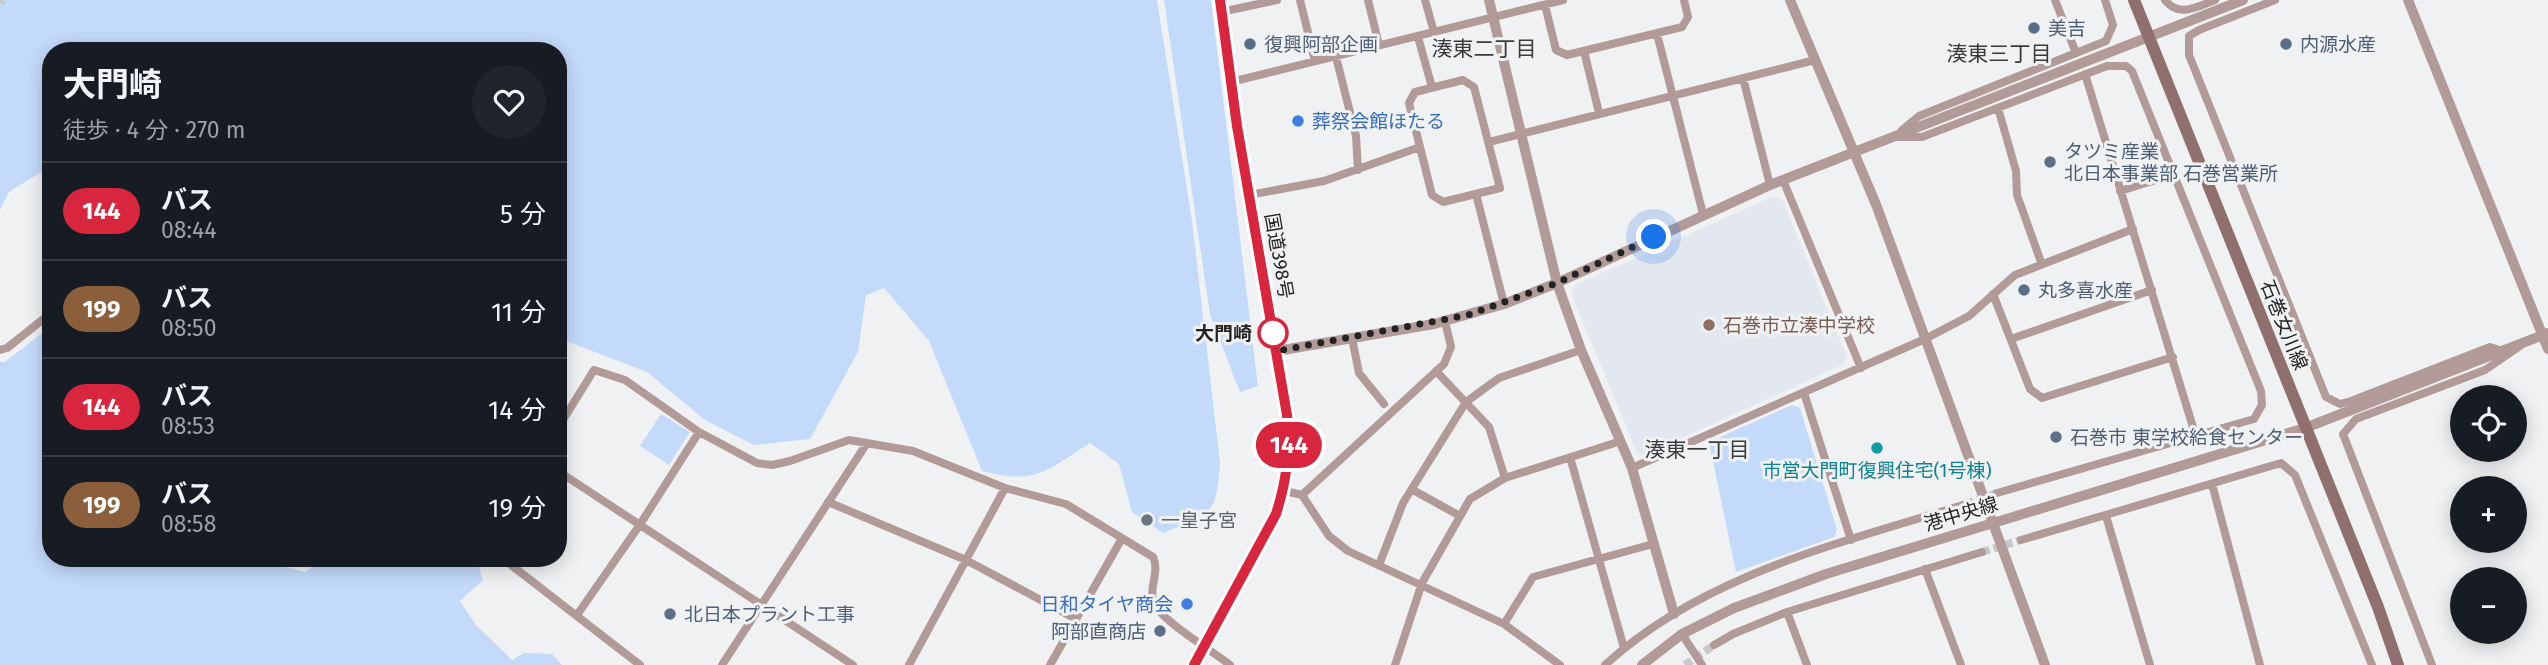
<!DOCTYPE html>
<html lang="ja">
<meta charset="utf-8">
<style>
:root{--surface:#171b24;--page:#20242c;--text:#f1f3f6;--muted:#9ea1a6;--line:#363941}
body{margin:0;font-family:"Fira Sans","Noto Sans JP",sans-serif;background:var(--page);color:var(--text);height:100vh;display:flex;flex-direction:column;font-size:26px;white-space:nowrap}
*{box-sizing:border-box;margin:0}
p{font-size:23px;color:var(--muted)}
.icon{flex:none;width:38px;height:38px;fill:none;stroke:currentColor;stroke-width:2;stroke-linecap:round;stroke-linejoin:round}
.map{position:relative;flex:1;overflow:hidden}
.side{position:absolute;left:42px;top:42px;width:525px;height:525px;display:flex;flex-direction:column;background:var(--surface);border-radius:28px;box-shadow:0 4px 18px #0003}
.side>*{flex:none}
.badge{padding:0 14px;border-radius:23px;font-size:24px;line-height:46px}
.controls{position:absolute;left:2450px;top:385px;display:grid;gap:14px}
.controls a{display:grid;place-items:center;width:77px;height:77px;border-radius:50%;background:var(--surface);box-shadow:0 4px 18px #0003;font-size:35px}
.you{position:absolute;width:35px;height:35px;margin:-18px;border:5px solid #fff;border-radius:50%;background:#1a73e8;box-shadow:0 0 0 10px #1a73e833}
.map>.badge{position:absolute;translate:-50% -50%;box-shadow:0 0 0 4px #fff}
.round{display:grid;place-items:center;flex:none;width:74px;height:74px;border-radius:37px;background:var(--page)}
.head{display:flex;align-items:center;justify-content:space-between;height:119px;padding:0 21px}
h1{font-size:33px;font-weight:700;line-height:52px}
ul{padding:0;list-style:none}
li{display:flex;align-items:center;gap:21px;height:98px;padding:0 21px;border-top:2px solid var(--line)}
li div{flex:1}
li b{display:block;font-size:26px}
li em{font-style:normal}
li .badge{min-width:77px;font-weight:700;text-align:center}
.map>svg:first-child{display:block}
</style>
<div class="map">
<svg width="2548" height="665" viewBox="0 0 2548 665">
<rect width="100%" height="100%" fill="#f0f1f2"/>
<path fill="#e3e8f0" d="M 1774,196 L 1782,199 L 1847,357 L 1844,364 L 1645,455 L 1637,453 L 1571,293 L 1575,285 Z"/>
<path fill="#c4dafb" d="M 0,0 L 1157,0 L 1192,221 L 1220,463 C 1216,519 1211,512 1163,533 L 1132,512 L 1119,464 L 1090,443 C 1046,471 1036,485 982,471 L 929,341 L 884,288 L 866,295 L 858,352 L 810,439 L 754,445 L 705,420 L 647,372 L 558,338 L 558,51 L 51,51 L 51,166 L 9,192 L 0,210 Z
M 1164,0 L 1211,0 L 1258,386 L 1240,392 L 1210,315 Z
M 51,326 L 51,558 L 274,558 L 281,566 L 305,572 L 323,558 L 476,558 L 483,580 L 460,601 L 475,624 L 512,660 L 524,653 L 552,654 L 562,665 L 0,665 L 0,362 L 5,362 Z
M 1792,405 L 1800,408 L 1837,530 L 1834,537 L 1736,572 L 1709,442 Z
M 661,414 L 690,432 L 669,465 L 640,446 Z"/>
<g fill="none" stroke-linecap="round" stroke-linejoin="round">
<path stroke="#c7c8c9" stroke-width="8" stroke-dasharray="8 4" stroke-linecap="butt" d="M 1966,504 L 1997,493
M 1982,552 L 2021,540
M 1685,665 L 1714,645"/>
<path stroke="#c7c8c9" stroke-width="10" stroke-dasharray="10 5" stroke-linecap="butt" d="M 0,3 L 1,0"/>
<path stroke="#b19a98" stroke-width="8" d="M 1300,0 L 1315,61
M 1368,0 L 1379,45
M 1425,0 L 1434,32
M 2055,0 L 2076,53
M 2165,0 C 2179,18 2197,7 2215,0
M 2275,0 L 2199,30 L 2189,36 L 2189,55 L 2326,397 L 2340,404 L 2351,401 L 2490,347 L 2502,351
M 1545,5 L 1556,50 L 1567,55 L 1682,27 L 1688,17 L 1684,0
M 1221,12 L 1277,0
M 1657,34 L 1703,214
M 1418,37 L 1432,87
M 1584,51 L 1599,113
M 1336,57 L 1356,136 L 1358,170
M 2085,74 L 2196,437
M 1743,78 L 1770,185
M 1463,80 L 1474,87 L 1500,188 L 1443,202 L 1432,195 L 1409,103 L 1415,92 Z
M 1231,82 L 1563,0
M 1998,108 L 2016,171 L 2017,195 L 2041,262
M 1902,130 L 1919,116 L 2106,41 L 2113,25 L 2105,0
M 1898,137 L 1922,137 L 2107,66 L 2126,66 L 2132,71 L 2261,391 L 2262,405 L 2254,419 L 1997,493
M 1489,142 L 1815,60
M 1783,180 L 1861,368
M 2120,191 L 2172,175
M 1476,194 L 1504,304
M 1249,195 L 1324,181 L 1420,147
M 1993,294 L 2030,389 L 2042,398 L 2173,357
M 1352,338 L 1359,373 L 1384,404
M 2011,339 L 2152,290
M 0,350 L 7,348 L 51,313
M 1436,371 L 1489,427 L 1505,478
M 1804,393 L 1851,540
M 558,428 L 594,370 L 625,380 L 699,432 L 757,463 L 772,465 L 790,461 L 849,440 L 913,451 L 1005,488 L 1066,504 L 1153,557 C 1160,571 1149,587 1153,601 C 1159,620 1213,651 1230,665
M 1570,457 L 1624,648
M 1632,468 L 1925,339 L 1969,316 L 2015,275 L 2133,229
M 558,471 L 853,665
M 2212,484 L 2260,665
M 1413,490 L 1460,516
M 1285,491 L 1302,495 L 1329,536 L 1348,551 L 1504,624 L 1560,665
M 1302,495 L 1444,364 L 1451,347 L 1445,321
M 828,502 L 966,560 L 1076,619
M 2106,516 L 2150,665
M 2021,540 L 2281,463 L 2295,475 L 2372,665
M 502,558 L 640,665
M 1379,565 L 1403,503 L 1466,402 L 1499,378 L 1581,350
M 1925,569 L 1961,665
M 1787,612 L 1807,665
M 577,615 L 639,526 L 699,432
M 1504,624 L 1533,577 L 1653,544
M 1682,634 L 1702,665
M 1714,645 L 1733,634 L 1787,612 L 1982,552
M 722,665 L 867,443
M 909,665 L 1005,488
M 1050,665 L 1121,540
M 1395,665 L 1422,583 L 1470,499 L 1505,478 L 1621,441
M 1605,665 C 1704,574 1841,543 1966,504
M 2432,665 L 2343,434 L 2356,419 L 2485,370 L 2520,346"/>
<path stroke="#b19a98" stroke-width="10" d="M 1489,0 L 1557,283 L 1581,350 L 1632,468 L 1674,614
M 1790,0 L 1877,207 L 2045,665
M 2408,0 L 2548,349
M 1277,351 L 1434,324 L 1504,304 L 1557,283 L 1770,185 L 2243,0
M 1642,665 L 1682,634 L 1734,608 L 1826,574 L 2305,428 L 2548,333"/>
<path stroke="#90706e" stroke-width="12" d="M 2134,0 L 2378,607 L 2398,665"/>
<path stroke="#6e4644" stroke-width="14" d="M 1194,665 L 1276,515 C 1287,480 1290,451 1287,415 L 1237,126 L 1220,0"/>
</g>
<g fill="none" stroke-linecap="round" stroke-linejoin="round">
<defs>
<path id="line" d="M 1194,665 L 1276,514 C 1287,480 1290,451 1287,415 L 1237,126 L 1220,0"/>
</defs>
<use href="#line" stroke="#fff" stroke-width="16"/>
<use href="#line" stroke="#d7263d" stroke-width="10"/>
<path stroke="#222323" stroke-width="7" stroke-dasharray="0 12.6" d="M 1273,333 L 1277,351 L 1468,315 L 1557,283 L 1654,237"/>
</g>
<g fill="#5c6f8a" stroke="#f0f1f2" stroke-width="2.5">
<circle cx="2034" cy="28" r="7"/>
<circle cx="1250" cy="44" r="7"/>
<circle cx="2286" cy="44" r="7"/>
<circle cx="2050" cy="162" r="7"/>
<circle cx="2024" cy="290" r="7"/>
<circle cx="2056" cy="437" r="7"/>
<circle cx="670" cy="614" r="7"/>
<circle cx="1160" cy="631" r="7"/>
</g>
<g fill="#3f7fe0" stroke="#f0f1f2" stroke-width="2.5">
<circle cx="1298" cy="121" r="7"/>
<circle cx="1187" cy="604" r="7"/>
</g>
<circle fill="#8d6e63" stroke="#f0f1f2" stroke-width="2.5" cx="1709" cy="325" r="7"/>
<circle fill="#fff" stroke="#d7263d" stroke-width="3.5" cx="1273" cy="333" r="14"/>
<circle fill="#0f9aa8" stroke="#f0f1f2" stroke-width="2.5" cx="1877" cy="448" r="7"/>
<circle fill="#6b7280" stroke="#f0f1f2" stroke-width="2.5" cx="1147" cy="520" r="7"/>
<g text-anchor="middle" dominant-baseline="central" stroke-width="6" stroke-linejoin="round" paint-order="stroke">
<g font-size="19" fill="#4e5e75" stroke="#f0f1f2" text-anchor="start">
<text x="2048" y="28">美吉</text>
<text x="1264" y="44">復興阿部企画</text>
<text x="2300" y="44">内源水産</text>
<text x="2064" y="151">タツミ産業<tspan x="2064" dy="22">北日本事業部 石巻営業所</tspan></text>
<text x="2038" y="290">丸多喜水産</text>
<text x="2070" y="437">石巻市 東学校給食センター</text>
<text x="684" y="614">北日本プラント工事</text>
<text x="1146" y="631" text-anchor="end">阿部直商店</text>
</g>
<g font-size="19" fill="#366cbe" stroke="#f0f1f2" text-anchor="start">
<text x="1312" y="121">葬祭会館ほたる</text>
<text x="1173" y="604" text-anchor="end">日和タイヤ商会</text>
</g>
<g font-size="19" fill="#222323" stroke="#f0f1f2">
<text transform="translate(1279 256) rotate(80)">国道398号</text>
<text transform="translate(2284 325) rotate(68)">石巻女川線</text>
<text transform="translate(1961 514) rotate(-17)">港中央線</text>
</g>
<g font-size="19" fill="#785e54" stroke="#f0f1f2" text-anchor="start">
<text x="1723" y="325">石巻市立湊中学校</text>
</g>
<g font-size="19" font-weight="bold" fill="#222323" stroke="#f0f1f2" text-anchor="end">
<text x="1252" y="333">大門崎</text>
</g>
<g font-size="19" fill="#0d838f" stroke="#f0f1f2">
<text x="1877" y="470">市営大門町復興住宅(1号棟)</text>
</g>
<g font-size="19" fill="#5b616d" stroke="#f0f1f2" text-anchor="start">
<text x="1161" y="520">一皇子宮</text>
</g>
<g font-size="21" fill="#393a3b" stroke="#f0f1f2">
<text x="1484" y="49">湊東二丁目</text>
<text x="1999" y="54">湊東三丁目</text>
<text x="1697" y="450">湊東一丁目</text>
</g>
</g>
</svg>
<div class="controls">
<a><svg class="icon" aria-label="locate" viewBox="0 0 24 24"><circle cx="12" cy="12" r="6"/><path d="M12 2v4M12 18v4M2 12h4M18 12h4"/></svg></a>
<a>+</a>
<a>−</a>
</div>
<div class="you" style="left:1654px;top:237px"></div>
<b class="badge" style="left:1289px;top:445px;background:#d7263d;color:#fff">144</b>
<section class="side">
<div class="head"><div><h1>大門崎</h1><p>徒歩 · 4 分 · 270 m</p></div><a class="round"><svg class="icon" aria-label="heart" viewBox="0 0 24 24"><path d="M12 20l-8-8c-3-5 5-10 8-4 3-6 11-1 8 4z"/></svg></a></div>
<ul>
<li><span class="badge" style="background:#d7263d;color:#fff">144</span><div><b>バス</b><p>08:44</p></div><em>5 分</em></li>
<li><span class="badge" style="background:#8b5e3c;color:#fff">199</span><div><b>バス</b><p>08:50</p></div><em>11 分</em></li>
<li><span class="badge" style="background:#d7263d;color:#fff">144</span><div><b>バス</b><p>08:53</p></div><em>14 分</em></li>
<li><span class="badge" style="background:#8b5e3c;color:#fff">199</span><div><b>バス</b><p>08:58</p></div><em>19 分</em></li>
</ul>
</section>
</div>
